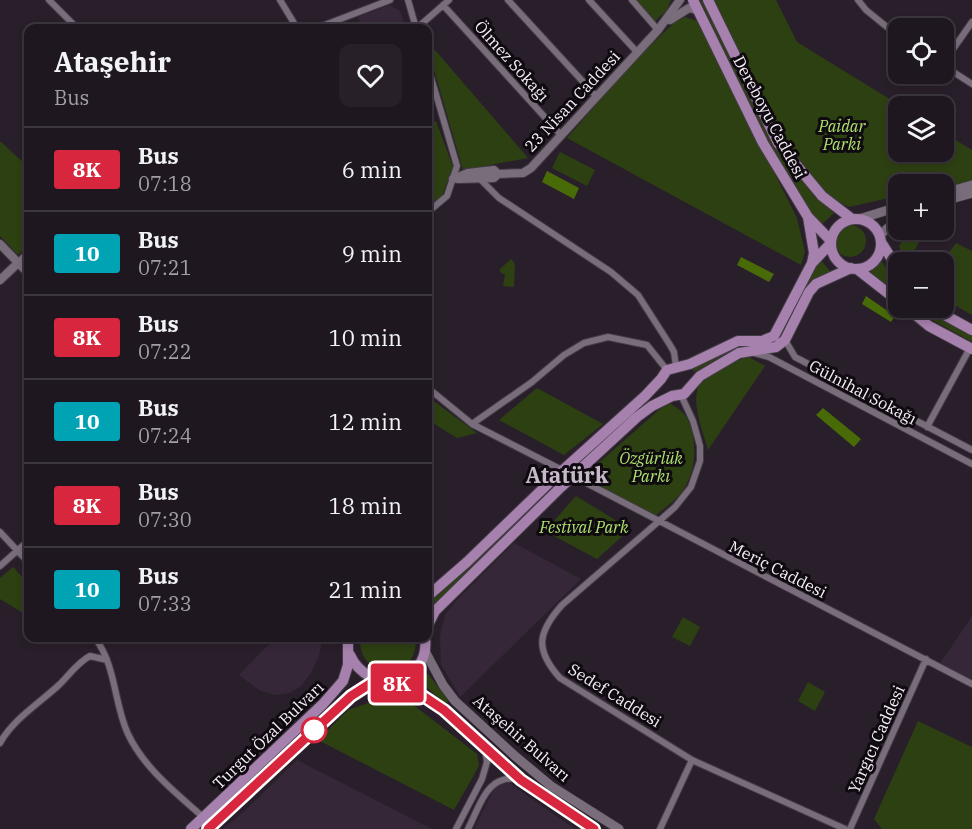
<!DOCTYPE html>
<meta charset="utf-8">
<style>
:root{--surface:#1f1720;--page:#272029;--text:#f1f3f6;--muted:#a19fa5;--line:#3c363e}
body{margin:0;font-family:"IBM Plex Serif",serif;background:var(--page);color:var(--text);height:100vh;display:flex;flex-direction:column;font-size:22px;white-space:nowrap}
*{box-sizing:border-box;margin:0}
p{font-size:20px;color:var(--muted)}
.icon{flex:none;width:33px;height:33px;fill:none;stroke:currentColor;stroke-width:2;stroke-linecap:round;stroke-linejoin:round}
.map{position:relative;flex:1;overflow:hidden}
.sheet{position:absolute;left:24px;top:24px;width:408px;height:618px;display:flex;flex-direction:column;background:var(--surface);border-radius:12px;box-shadow:0 3px 9px #0003,0 0 0 2px var(--line)}
.sheet>*{flex:none}
.badge{padding:0 12px;border-radius:4px;font-size:21px;line-height:39px}
.fabs{position:absolute;left:888px;top:18px;display:grid;gap:12px}
.fabs a{display:grid;place-items:center;width:66px;height:66px;border-radius:12px;background:var(--surface);box-shadow:0 3px 9px #0003,0 0 0 2px var(--line);font-size:30px}
.map>.badge{position:absolute;translate:-50% -50%;box-shadow:0 0 0 3px #fff}
.round{display:grid;place-items:center;flex:none;width:63px;height:63px;border-radius:12px;background:var(--page)}
.headline{display:flex;align-items:center;justify-content:space-between;height:102px;padding:0 30px}
h1{font-size:28px;font-weight:700;line-height:45px}
ul{padding:0;list-style:none}
li{display:flex;align-items:center;gap:18px;height:84px;padding:0 30px;border-top:2px solid var(--line)}
li div{flex:1}
li b{display:block;font-size:22px}
li em{font-style:normal}
li .badge{min-width:66px;font-weight:700;text-align:center}
.map>svg:first-child{display:block}
</style>
<div class="map">
<svg width="972" height="829" viewBox="0 0 972 829">
<rect width="100%" height="100%" fill="#291f2b"/>
<path fill="#362738" d="M 390,5 L 400,11 L 406,28 L 362,28 L 358,17 Z
M 514,543 L 581,579 L 460,697 L 441,664 L 440,636 L 445,615 L 457,600 Z
M 972,616 L 972,682 L 939,665 Z
M 275,638 L 323,638 L 319,655 L 311,673 L 301,686 L 290,693 L 275,695 L 259,690 L 239,675 Z
M 297,760 L 432,829 L 223,829 L 250,806 Z
M 506,779 L 512,785 L 575,829 L 474,829 L 496,785 Z"/>
<path fill="#2d4012" d="M 635,0 L 671,0 L 666,11 L 654,22 Z
M 700,0 L 704,0 L 775,146 L 815,197 L 834,213 L 819,227 L 764,137 Z
M 710,0 L 776,0 L 797,42 L 901,106 L 898,106 L 898,152 L 944,152 L 944,133 L 972,150 L 972,181 L 944,187 L 944,184 L 898,184 L 898,196 L 849,207 L 822,194 L 795,167 Z
M 685,17 L 698,21 L 797,218 L 805,252 L 801,265 L 567,138 L 634,61 L 675,22 Z
M 428,42 L 528,158 L 463,170 L 428,49 Z
M 436,121 L 453,167 L 442,196 L 428,207 L 428,124 Z
M 0,141 L 28,167 L 28,244 L 18,255 L 0,236 Z
M 560,152 L 595,170 L 587,186 L 552,168 Z
M834 241a16 16 0 1 1 32 0a16 16 0 1 1-32 0Z
M 908,230 L 925,230 L 915,250 L 939,262 L 905,262 L 899,246 Z
M 956,243 L 972,251 L 972,315 L 944,299 L 942,262 Z
M 819,258 L 831,272 L 781,337 L 765,346 L 737,348 L 694,372 L 693,369 L 735,346 L 769,343 Z
M 511,259 L 515,264 L 514,287 L 503,286 L 505,275 L 500,272 L 500,269 Z
M 880,259 L 898,285 L 898,299 L 865,274 Z
M 911,308 L 923,308 L 942,320 L 972,336 L 972,342 Z
M 747,356 L 765,366 L 708,450 C 703,431 686,392 705,378 C 717,369 734,363 747,356 Z
M 537,388 L 603,424 L 564,455 L 499,420 Z
M 428,397 L 477,433 L 457,438 L 428,420 Z
M 669,403 C 676,407 683,411 687,418 C 697,437 697,468 685,487 C 678,499 666,507 655,516 L 596,484 L 586,474 L 660,409 Z
M 557,482 L 559,484 L 429,615 L 428,602 L 437,596 Z
M 576,496 L 630,529 L 597,559 L 545,531 Z
M 13,567 L 28,583 L 28,616 L 0,599 L 0,578 Z
M 683,617 L 700,627 L 690,646 L 672,637 Z
M 360,638 L 415,638 C 422,678 358,684 360,638 Z
M 428,674 L 449,701 L 445,704 L 421,682 Z
M 808,682 L 825,692 L 815,711 L 798,701 Z
M 377,700 L 407,700 L 477,754 L 479,766 L 454,810 L 318,740 L 348,710 Z
M 918,721 L 972,747 L 972,829 L 882,829 L 874,819 Z"/>
<path fill="#486b07" d="M 547,171 L 579,188 L 574,199 L 542,182 Z
M 741,257 L 774,274 L 769,282 L 737,265 Z
M 866,296 L 895,316 L 891,322 L 862,304 Z
M 823,408 L 861,439 L 854,447 L 816,415 Z"/>
<g fill="none" stroke-linecap="round" stroke-linejoin="round">
<defs>
<path id="minor" d="M 49,0 L 77,28
M 280,0 L 297,28
M 408,0 L 416,28
M 508,0 L 597,97
M 589,0 L 637,52
M 632,0 L 658,30
M 858,0 L 866,10 L 898,36
M 443,5 L 561,135
M 317,28 L 390,0
M 417,28 L 449,0
M 944,62 L 972,22
M 944,66 L 972,84
M 428,67 L 457,166 L 447,196 L 428,212
M 480,179 L 499,198 L 611,272 L 638,295 L 670,345 L 674,352 L 676,367
M 18,263 L 28,252
M 785,340 L 795,357 L 972,450
M 754,353 L 769,357 L 972,464
M 428,388 L 472,424 L 562,470
M 681,395 L 693,421 L 700,446 L 700,461 L 691,487 L 675,507 L 658,522 L 562,605 C 537,633 535,650 560,678 L 692,760 L 845,829
M 472,424 L 532,382 L 564,355 L 584,343 L 608,337 L 647,345 L 667,370
M 927,427 L 970,348
M 573,476 L 972,684
M 0,532 L 28,562
M 0,566 L 28,541
M 95,638 C 116,665 114,704 128,734 C 144,768 176,793 203,817
M 0,743 C 13,719 41,702 60,684 C 70,674 78,662 90,656 L 107,660
M 456,829 L 482,779 L 487,762 L 485,747
M 468,829 C 481,804 486,774 520,779
M 660,829 L 692,760
M 850,829 L 926,659"/>
<path id="tertiary" d="M 670,20 L 689,8 L 698,10
M 453,179 L 468,173 L 494,170 L 498,174 L 523,173 L 531,168 L 658,30 L 680,0
M 458,179 L 494,178 L 498,174
M 0,244 L 28,273
M 0,280 L 18,263"/>
<path id="secondary" d="M 944,193 L 972,185
M 944,201 L 972,193
M 859,219 L 898,207
M 880,235 L 898,219
M 425,651 L 443,685 L 455,701 L 515,756 L 551,786 L 619,829
M 390,681 C 444,696 480,745 522,780 C 544,799 570,813 594,829"/>
<path id="primary" d="M 693,0 L 763,143 L 808,217 L 831,241
M 708,0 L 778,143 L 822,196 L 852,219
M 808,217 L 814,253 L 812,263
M831 244a25 25 0 1 1 50 0a25 25 0 1 1-50 0Z
M 881,242 L 898,269
M 857,269 L 898,301
M 907,308 L 929,326 L 972,349
M 932,308 L 972,330
M 428,596 L 467,562 L 553,479 L 645,396 L 661,379 L 667,370 L 690,364 L 738,341 L 762,341 L 774,336 L 812,263 L 831,243
M 428,625 L 435,611 L 561,487 L 637,417 L 652,406 L 672,396 L 684,394 L 700,376 L 739,353 L 776,347 L 785,340 L 809,292 L 816,284 L 851,268
M 350,655 C 369,697 431,684 425,638
M 191,829 L 323,704 L 343,681 L 348,665 L 348,638
M 208,829 L 351,696 L 376,680"/>
</defs>
<use href="#minor" stroke="#433b45" stroke-width="8"/>
<use href="#tertiary" stroke="#433b45" stroke-width="10"/>
<use href="#secondary" stroke="#433b45" stroke-width="10"/>
<use href="#primary" stroke="#433b45" stroke-width="12"/>
<use href="#minor" stroke="#796d7b" stroke-width="6"/>
<use href="#tertiary" stroke="#796d7b" stroke-width="8"/>
<use href="#secondary" stroke="#796d7b" stroke-width="9"/>
<use href="#primary" stroke="#a681ad" stroke-width="10"/>
</g>
<g fill="none" stroke-linecap="round" stroke-linejoin="round">
<defs>
<path id="line" d="M 208,829 L 351,696 L 376,680 L 405,685 L 423,696 L 444,710 L 521,780 L 594,829"/>
</defs>
<use href="#line" stroke="#fff" stroke-width="14"/>
<use href="#line" stroke="#d7263d" stroke-width="9"/>
</g>
<circle fill="#fff" stroke="#d7263d" stroke-width="3" cx="314" cy="730" r="12"/>
<g text-anchor="middle" dominant-baseline="central" stroke-width="6" stroke-linejoin="round" paint-order="stroke">
<g font-size="16" fill="#f6eff8" stroke="#0f0a10">
<text transform="translate(512 61) rotate(48)">Ölmez Sokağı</text>
<text transform="translate(572 101) rotate(-47)">23 Nisan Caddesi</text>
<text transform="translate(770 117) rotate(62)">Dereboyu Caddesi</text>
<text transform="translate(863 392) rotate(28)">Gülnihal Sokağı</text>
<text transform="translate(778 569) rotate(27)">Meriç Caddesi</text>
<text transform="translate(615 695) rotate(32)">Sedef Caddesi</text>
<text transform="translate(268 735) rotate(-44)">Turgut Özal Bulvarı</text>
<text transform="translate(522 738) rotate(41)">Ataşehir Bulvarı</text>
<text transform="translate(876 739) rotate(-66)">Yargıcı Caddesi</text>
</g>
<g font-size="16" font-style="italic" fill="#aee16e" stroke="#0f0a10">
<text x="842" y="126">Paidar<tspan x="842" dy="18">Parki</tspan></text>
<text x="651" y="458">Özgürlük<tspan x="651" dy="18">Parkı</tspan></text>
<text x="584" y="527">Festival Park</text>
</g>
<g font-size="22" font-weight="bold" fill="#c7b9c9" stroke="#0f0a10">
<text x="567" y="474">Atatürk</text>
</g>
</g>
</svg>
<div class="fabs">
<a><svg class="icon" aria-label="locate" viewBox="0 0 24 24"><circle cx="12" cy="12" r="6"/><path d="M12 2v4M12 18v4M2 12h4M18 12h4"/></svg></a>
<a><svg class="icon" aria-label="layers" viewBox="0 0 24 24"><path d="M12 4l9 5-9 5-9-5zM3 14l9 5 9-5"/></svg></a>
<a>+</a>
<a>−</a>
</div>
<b class="badge" style="left:397px;top:683px;background:#d7263d;color:#fff">8K</b>
<section class="sheet">
<div class="headline"><div><h1>Ataşehir</h1><p>Bus</p></div><a class="round"><svg class="icon" aria-label="heart" viewBox="0 0 24 24"><path d="M12 20l-8-8c-3-5 5-10 8-4 3-6 11-1 8 4z"/></svg></a></div>
<ul>
<li><span class="badge" style="background:#d7263d;color:#fff">8K</span><div><b>Bus</b><p>07:18</p></div><em>6 min</em></li>
<li><span class="badge" style="background:#00a3b4;color:#fff">10</span><div><b>Bus</b><p>07:21</p></div><em>9 min</em></li>
<li><span class="badge" style="background:#d7263d;color:#fff">8K</span><div><b>Bus</b><p>07:22</p></div><em>10 min</em></li>
<li><span class="badge" style="background:#00a3b4;color:#fff">10</span><div><b>Bus</b><p>07:24</p></div><em>12 min</em></li>
<li><span class="badge" style="background:#d7263d;color:#fff">8K</span><div><b>Bus</b><p>07:30</p></div><em>18 min</em></li>
<li><span class="badge" style="background:#00a3b4;color:#fff">10</span><div><b>Bus</b><p>07:33</p></div><em>21 min</em></li>
</ul>
</section>
</div>
